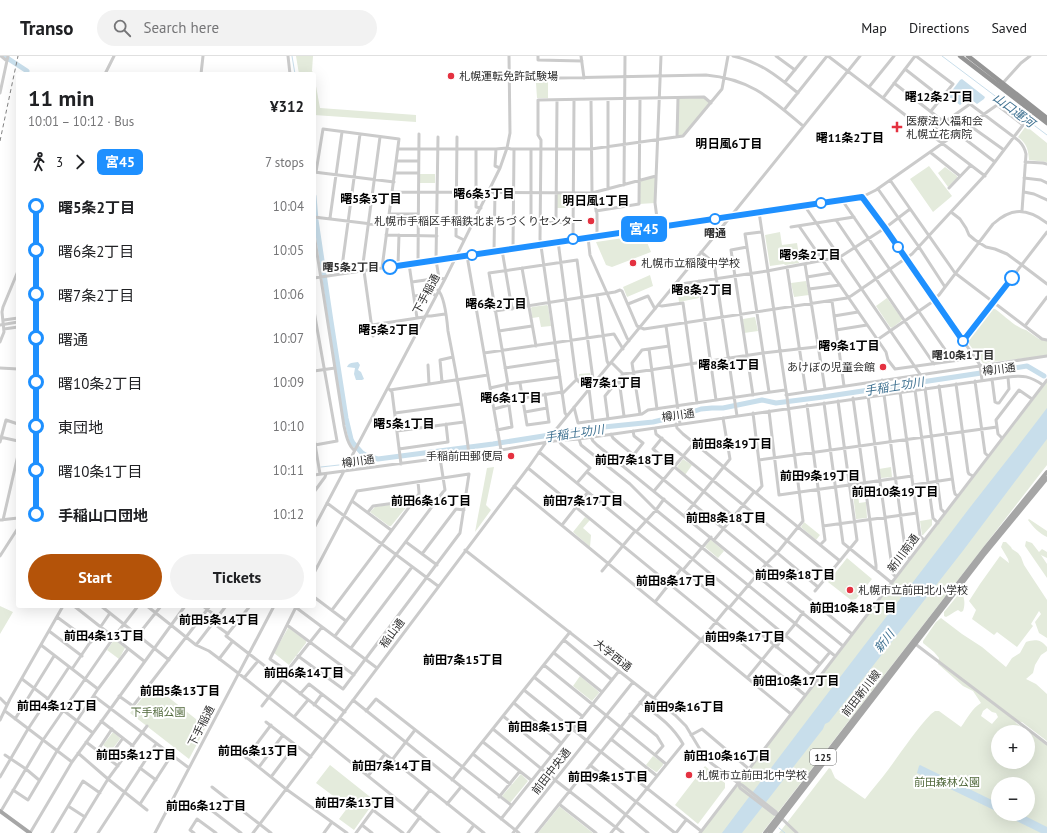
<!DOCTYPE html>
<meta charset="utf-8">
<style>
:root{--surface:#fff;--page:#f2f2f2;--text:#202124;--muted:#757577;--line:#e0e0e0;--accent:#b45309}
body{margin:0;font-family:"PT Sans","Noto Sans JP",sans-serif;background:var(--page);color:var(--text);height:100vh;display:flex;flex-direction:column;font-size:15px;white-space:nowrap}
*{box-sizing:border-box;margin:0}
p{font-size:13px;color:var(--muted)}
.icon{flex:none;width:22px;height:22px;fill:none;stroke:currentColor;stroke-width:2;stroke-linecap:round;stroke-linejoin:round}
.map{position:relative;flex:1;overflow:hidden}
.details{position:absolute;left:16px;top:16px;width:300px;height:536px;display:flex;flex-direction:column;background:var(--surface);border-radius:4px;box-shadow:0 4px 16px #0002}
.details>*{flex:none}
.badge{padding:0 8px;border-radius:6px;font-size:14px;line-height:26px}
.controls{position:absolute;left:991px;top:669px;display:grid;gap:8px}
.controls a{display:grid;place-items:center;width:44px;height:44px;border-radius:50%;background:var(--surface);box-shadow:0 4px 16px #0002;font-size:20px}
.map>.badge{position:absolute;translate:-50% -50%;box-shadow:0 0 0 2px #fff}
.legs{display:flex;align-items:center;gap:6px;height:44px;padding:0 12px;font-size:13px}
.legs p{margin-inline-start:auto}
.summary{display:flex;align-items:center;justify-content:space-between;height:68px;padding:0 12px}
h1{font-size:22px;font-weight:800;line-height:30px}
.primary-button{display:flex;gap:8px;margin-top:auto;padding:8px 12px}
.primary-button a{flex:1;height:46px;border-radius:24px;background:var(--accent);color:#fff;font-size:16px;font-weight:800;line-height:46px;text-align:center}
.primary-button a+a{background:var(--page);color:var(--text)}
ul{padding:0 12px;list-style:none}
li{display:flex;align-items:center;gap:14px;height:44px;font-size:15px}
li i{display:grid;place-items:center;width:6px;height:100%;margin:0 5px;background:currentColor}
li i::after{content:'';width:10px;height:10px;margin:-5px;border:3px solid;border-radius:50%;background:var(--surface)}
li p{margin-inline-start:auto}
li:first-child i{background:linear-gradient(#0000 50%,currentColor 0)}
li:last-child i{background:linear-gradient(currentColor 50%,#0000 0)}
header{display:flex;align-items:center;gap:24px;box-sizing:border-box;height:56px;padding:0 20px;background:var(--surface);border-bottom:1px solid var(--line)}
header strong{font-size:19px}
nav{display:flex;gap:22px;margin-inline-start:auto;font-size:14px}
.search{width:280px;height:36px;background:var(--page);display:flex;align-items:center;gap:10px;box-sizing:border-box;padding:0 14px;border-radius:22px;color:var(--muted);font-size:15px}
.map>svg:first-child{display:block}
</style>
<header>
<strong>Transo</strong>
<div class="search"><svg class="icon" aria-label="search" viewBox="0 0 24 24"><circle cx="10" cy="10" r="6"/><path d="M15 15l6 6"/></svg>Search here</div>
<nav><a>Map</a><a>Directions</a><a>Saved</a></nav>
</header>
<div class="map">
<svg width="1047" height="777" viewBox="0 0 1047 777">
<rect width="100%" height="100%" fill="#fff"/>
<path fill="#e4ebdc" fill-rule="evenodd" d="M 296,0 L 313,0 L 312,15 L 314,18 L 299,18 Z
M 314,19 L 320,52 L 416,59 L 416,66 L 314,59 Z
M 548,26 L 548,42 L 537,42 L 536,27 Z
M 704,41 L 711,47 L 683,80 L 677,81 L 678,42 Z
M 1026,70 L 1047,87 L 1047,106 L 1029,104 C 1028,93 1027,88 1018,81 Z
M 929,110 L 952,140 L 933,156 L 910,123 Z
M 945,111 L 957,120 L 957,122 L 948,131 L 938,117 Z
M 420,118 L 435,118 L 435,127 L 420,127 Z
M 656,120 L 655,147 L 639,148 L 639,125 Z
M 557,137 L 566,137 L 566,152 L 556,152 Z
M 780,176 L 782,189 L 797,187 L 799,199 L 798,203 L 799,207 L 785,209 L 784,208 L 770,210 L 765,179 Z
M 644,179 L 651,196 L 612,211 L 606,209 L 596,186 Z
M 650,219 L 653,230 L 627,241 L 623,231 Z
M 806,225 L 809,239 L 794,241 L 791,227 Z
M 696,227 L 699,242 L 679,246 L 677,230 Z
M 887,242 L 902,263 L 901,265 L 892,272 L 890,271 L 876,250 Z
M 547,249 L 548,250 L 551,270 L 541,271 L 539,261 L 532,262 L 531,252 L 532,251 Z
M 992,253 L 995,253 C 1004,259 1016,272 1026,274 L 1039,283 L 1047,285 L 1047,299 L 1035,301 L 983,307 L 969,288 L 969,284 Z
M 755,261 L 758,275 L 744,277 L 743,263 Z
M 590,317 L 592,326 L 590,328 L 587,328 L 579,321 L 579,318 Z
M 1047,326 L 1047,409 L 762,777 L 701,777 Z
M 683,403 L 692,409 L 685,419 L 677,411 Z
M 494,411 L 486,449 L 491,454 L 475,476 L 487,412 Z
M 891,411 L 892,421 L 881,422 L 879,413 Z
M 853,438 L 858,438 L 859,447 L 866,446 L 867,462 L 857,463 L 856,463 Z
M 409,446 L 408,449 L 391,470 L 389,470 L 370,456 L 375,451 Z
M 585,461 L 590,464 L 583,472 L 591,479 L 590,491 L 573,476 Z
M 932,463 L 932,469 L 923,479 L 922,479 L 920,465 Z
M 1029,463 L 1047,475 L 1047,481 C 1039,477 1033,471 1028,464 Z
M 804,466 L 820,479 L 816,484 L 801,471 Z
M 710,484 L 711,484 L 724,495 L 718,502 L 705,491 Z
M 1026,485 L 1032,487 L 1039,496 L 1042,493 L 1047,496 L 1047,502 L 1041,499 L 1047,508 L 1047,522 L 1025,490 Z
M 1003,486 L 1006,486 L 1011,491 L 1012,493 L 1018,497 L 1021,501 L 1024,509 L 1047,544 L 1047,582 L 1039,577 L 1035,566 L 1041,558 L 1039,555 L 1031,568 L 1033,570 L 1017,591 L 997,576 L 994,579 L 972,563 L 976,554 L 969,545 L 980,528 L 1000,500 L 1009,507 L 1008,503 L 1001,491 Z
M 847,502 L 872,523 L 856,543 L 851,544 L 828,526 Z
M 962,538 C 965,542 965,550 963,555 L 961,556 L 958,554 C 953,556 951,559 946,561 L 944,560 L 944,556 L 958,539 Z
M 0,550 L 13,556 L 0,578 Z
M 941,562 L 962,578 L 982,591 L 1006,611 L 1012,602 L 1020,597 L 1026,586 C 1034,583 1041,583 1047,591 L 1047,595 L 1041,599 L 1035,609 L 1033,617 L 1026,623 L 1036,628 L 1047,638 L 1047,685 L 1022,666 L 1015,665 L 1016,667 L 1045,688 L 1047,688 L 1047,777 L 779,777 L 829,712 L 831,713 L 835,722 L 865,743 C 872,733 881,724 888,714 C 902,695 915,675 931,658 L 935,655 L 939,655 L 961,671 C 967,663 972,652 981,647 L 973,635 L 963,630 L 938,608 L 939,602 L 934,596 L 923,587 L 923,585 L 936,566 ZM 987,652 L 992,656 L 996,657 L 998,661 L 992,668 L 981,660 L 983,655 ZM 998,676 L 1028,676 L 1028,706 L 998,706 ZM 998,728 L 1028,728 L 1028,758 L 998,758 Z
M 288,572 L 289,572 L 306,585 L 306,587 L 289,609 L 274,597 Z
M 114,584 L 115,584 L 125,592 L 119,603 L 107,594 Z
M 580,620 L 599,636 L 599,637 L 592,645 L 573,630 Z
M 153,629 L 206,671 L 189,703 L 130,657 Z
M 113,676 L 120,682 L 120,683 L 111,695 L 103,689 Z
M 653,700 L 663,707 L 663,709 L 657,716 L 656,716 L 646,709 Z
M 330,709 L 374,744 L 374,746 L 354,774 L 339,763 L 348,751 L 316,727 Z
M 705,710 L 725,727 L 725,732 L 698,768 L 675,749 Z
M 521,718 L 528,725 L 510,747 L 503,741 L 502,740 L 520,719 Z
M 559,751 L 560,751 L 593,777 L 538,777 Z"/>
<path fill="#c8deeb" d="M 962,23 L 985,41 L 984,43 L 977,48 L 969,42 L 960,49 L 948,40 L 960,24 Z
M 358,306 L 360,309 L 358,314 L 361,316 L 364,323 L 362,324 L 356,324 L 354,318 L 355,312 L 347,311 C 349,306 353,307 358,306 Z
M 1047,352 L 1047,383 L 962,496 L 829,666 L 825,668 L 823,673 L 745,773 L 742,777 L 722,777 C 797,677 873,578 949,479 C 981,436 1015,395 1047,352 Z
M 920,709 L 998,747 L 998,756 L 917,717 L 919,710 Z
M 1002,758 L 1021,758 L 1047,771 L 1047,777 L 1041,777 Z"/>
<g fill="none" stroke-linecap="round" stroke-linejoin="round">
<path stroke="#c8deeb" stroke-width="1" d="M 292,0 L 295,18
M 942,0 L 1047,79
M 354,406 L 378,403
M 321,411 L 339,409
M 779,772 L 785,777"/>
<path stroke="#c8deeb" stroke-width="5" d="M 4,0 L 27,15
M 314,140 L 316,164 L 331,265 L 346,362 L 351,383 L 353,387 L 362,397 L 367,400 L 378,403 L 493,388 L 594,372 L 653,366 L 683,359 L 701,353 L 712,352 L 723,352 L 762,344 L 776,347 L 823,341 L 1027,310 L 1044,320"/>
<path stroke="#cbcbcb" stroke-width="3" d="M 1,0 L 7,5
M 288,0 L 290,18
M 538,0 L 538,4 L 582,5
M 581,0 L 584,22
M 733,0 C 760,6 776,19 798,37
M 776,0 L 795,14
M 828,0 L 985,120
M 916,0 L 953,28 L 931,55
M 905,13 L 942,42
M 105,18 L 114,0
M 201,18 L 203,0
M 509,23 L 706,19 C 751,23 771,43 803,70
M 785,26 L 806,0
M 894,27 L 944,66
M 1002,28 L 1021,7 L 1030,0
M 869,31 L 894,0
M 0,37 L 8,0
M 883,42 L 915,0
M 608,43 L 608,133
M 591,44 L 592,137 L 597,158 L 597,179
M 784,54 L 827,0
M 969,69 L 1004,94
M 929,77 L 970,48 L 1019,85 C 1022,88 1025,93 1026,98 L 1022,155
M 957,77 L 995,106
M 438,81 L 436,204 L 439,222
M 457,81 L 456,180 L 464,184
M 677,81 L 678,42
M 398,93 L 496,93 L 507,92 L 511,93 L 591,93 L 683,80 L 722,33 L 728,0
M 476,93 L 476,151 L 481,152
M 496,93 L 495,110 L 500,112
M 531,93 L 531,165 L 573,167
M 930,96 L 960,120
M 396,105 L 418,105
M 1025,106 L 1043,107 L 1047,108
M 314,116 L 394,126
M 316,116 L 323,73 L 399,83 L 382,212
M 395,117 L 418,117
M 1024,122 L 1041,124 L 1047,127
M 890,124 L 955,217 L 1042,283 L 1047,284
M 624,129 L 625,0
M 949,132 L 971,109
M 878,133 L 919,191 L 945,231
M 392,136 L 592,137 L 656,120
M 1024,136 L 1034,138 L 1047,144
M 842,144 L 953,305
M 804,149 L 920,318
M 596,155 L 639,148 L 640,43
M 951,156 L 960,163 L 966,172 L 969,179 L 975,184 L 986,191 L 995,193 L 1007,198 L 1022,209
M 389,158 L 418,158
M 314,161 L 388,170
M 330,162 L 342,76
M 836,164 L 934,308
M 556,166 L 557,44
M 799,170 L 886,296 L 888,304 L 895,313 L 974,302
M 659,171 L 657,162 L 655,147 L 661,0
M 791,171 L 854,161
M 761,176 L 745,178 L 769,336
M 314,178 L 344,370 C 346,379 348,389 354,394
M 386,179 L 437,180
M 588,181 L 590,199 L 627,282 L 629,285
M 573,183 L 574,44
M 558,185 L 576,322 L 578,325 L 589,333 L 593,365
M 747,191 L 731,194 L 753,339
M 513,192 L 514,93
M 502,194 L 512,253
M 494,195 L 495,136
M 701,196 L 714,207 L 737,360
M 467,200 L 501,394
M 418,207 L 419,78
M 409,208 L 417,262
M 805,208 L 825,333
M 1022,209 L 1047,228
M 398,210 L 399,179
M 787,211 L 806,336
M 522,212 L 536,290
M 362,215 L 380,81
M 364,215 L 373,280
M 341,218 L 360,78
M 807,221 L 831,217
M 314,222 L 862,141 L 885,172 L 980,309 L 982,324
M 699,225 L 716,344
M 412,226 L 439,222 L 445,223
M 677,226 L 681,228 L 767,215 L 840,201 L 885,172 L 910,153
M 809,233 L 840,229
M 438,234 C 445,241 447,264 448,275 C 456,316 464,357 469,398
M 597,239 L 607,305 L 609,309
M 414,240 L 432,238 L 435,239
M 934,243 L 939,239 L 993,168 C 1012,151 1027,152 1047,167
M 832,245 L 844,330
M 628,248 L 648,240 L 655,253
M 658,249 L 662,250 L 683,247 L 697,347
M 314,255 L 337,385 L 315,389
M 495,255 L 615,236 L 620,234 L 622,235 L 637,270 L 644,273 L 847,242 L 851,240 L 912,198 L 985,119 L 1023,69 L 997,49 L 876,134 L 862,141
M 425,260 L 431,260 L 445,258
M 834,260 L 858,256
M 4,264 L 18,262
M 372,269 L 424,261
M 666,270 L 680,368
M 1025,270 L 1047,241
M 4,273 L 18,271
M 836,274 L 867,269
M 499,275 L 532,270
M 963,285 L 1047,176
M 0,286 L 4,276 L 2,256 L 3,251 L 18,215
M 649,293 L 657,353
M 484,297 L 614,278 L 623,293
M 611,306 L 623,318
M 428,309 L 429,328
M 0,312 L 18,313
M 505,312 L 558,304
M 314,315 L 335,312
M 992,323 L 995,346 L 997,347 L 999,347 L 1009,333 L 1008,321
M 619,324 L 624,360
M 882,324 L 906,499 L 910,503
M 975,325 L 985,397 L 988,400
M 442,326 L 440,304 L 453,301
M 520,327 L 527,369 L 549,366 L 545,338
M 508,328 L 489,217 L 577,204 L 593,323 L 595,325
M 956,328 L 968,416 L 969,418 L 973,420
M 939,330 L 954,434 L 955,438 L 958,440
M 490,332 L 508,328 L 560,321
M 925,332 L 941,453 L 945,457
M 389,333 L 392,336 L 401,408
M 390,334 L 488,319
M 915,334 L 933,462 L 938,467
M 900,336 L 920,480 L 924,484
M 562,338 L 577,323
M 786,339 L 1047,300
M 868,340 L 893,518 L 896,521
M 523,342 L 562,336
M 853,342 L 876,509 L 876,514
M 824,347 L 843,487 L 892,527
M 807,349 L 825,484 L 820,489
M 574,351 L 578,367 L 642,358 L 648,354 L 785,334
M 494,353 L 509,349
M 769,355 L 779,439 L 912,420
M 525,356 L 547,352
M 395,357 L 461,348
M 753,357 L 762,430 L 756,437
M 640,358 L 632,307 L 642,294 L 669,290
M 567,360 L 565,357 L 540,183 L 541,84 L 538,79 L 538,44 L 704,41 L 711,47
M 608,363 L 605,340 L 623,318 L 763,297 L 877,284 L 935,244
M 676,368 L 677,372 L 683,378 L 840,505
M 655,372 L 656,378 L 828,518
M 497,374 L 512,371 L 506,328
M 397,375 L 464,366
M 611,378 L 613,382 L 620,388 L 852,578
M 0,381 L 18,385
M 591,381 L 593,385 L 597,389 L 843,590
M 314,382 L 320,418
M 662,382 L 653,393 L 818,531
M 1002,382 L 998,378 L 996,364 L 1019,334 L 1032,343
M 579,383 L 581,389 L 630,428 L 656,454 L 835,600
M 559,385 L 561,388 L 590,412 L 577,427
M 0,386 L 6,364 L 18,368
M 399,393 L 448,386 L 446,368
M 539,396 L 817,624
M 759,404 L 997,371
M 624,411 L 643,387 L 634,380 L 633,375
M 528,412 L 805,639
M 587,416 L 820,608
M 314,419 L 501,394 L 554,385 L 579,383 L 1008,321 C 1023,319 1030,320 1043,329
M 913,429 L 952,423
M 514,430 L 791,658
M 654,435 L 694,387
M 314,436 L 325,421 L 326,418
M 352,445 L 391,474
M 327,447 L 438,530
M 368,456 L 373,450 L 410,445 L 413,445
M 684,460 L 730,403 L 723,362
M 0,464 L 18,462
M 3,464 L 18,399
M 562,469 L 588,436
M 823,470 L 917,457
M 314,472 L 445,223 L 500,112 L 507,92 L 510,77 L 509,0
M 636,476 L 656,454 L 664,443
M 714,484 L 754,436
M 406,486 L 437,509
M 465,494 L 675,659 L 686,670 L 701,695 L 711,707 L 738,727 L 742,729 L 776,756 L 778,759 L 797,777
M 422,498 L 456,453 L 464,454
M 0,500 L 18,472
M 683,514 L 711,481
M 602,515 L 635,475
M 815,535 L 857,484 L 838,345
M 314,541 L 346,565
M 655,546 L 681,513
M 74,550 L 144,605
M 101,550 L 169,604
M 147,550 L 196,589 L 209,595 L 238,617 L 323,684 L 439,777
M 203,550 L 217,561
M 250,550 L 226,580 L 337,666
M 294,550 L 377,612
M 729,552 L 767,507 L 777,497 L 803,465 L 787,341 L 759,156
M 332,554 L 419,438 L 419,436 L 418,426
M 57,561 L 91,586
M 213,567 L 228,578
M 287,569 L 354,619
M 49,575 L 82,600
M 138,579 L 161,550
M 335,580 L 443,436 L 445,434 L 440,402
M 564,584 L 612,624
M 914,587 L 1047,688
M 41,589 L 98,633
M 196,589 L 226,550
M 776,591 L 795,568 L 803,556
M 351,592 L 412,511
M 554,597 L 602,636
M 298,600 L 343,633 L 460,477 L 469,418 L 357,435 L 314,517
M 219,603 L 232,586
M 544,609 L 666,708
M 72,613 L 110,557
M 287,615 L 270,603 L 296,551
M 811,619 L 830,596
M 534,621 L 582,660
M 748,621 L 774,589
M 244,622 L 258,605
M 22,623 L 93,677
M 281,624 L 287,615 L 322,571
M 524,634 L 586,684 L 701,775
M 300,638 L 309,628 L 345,656
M 94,640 L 189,712
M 119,640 L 133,650 L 210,550
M 0,642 L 7,649
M 654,642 L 728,551
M 353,644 L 519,777
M 514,647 L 561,687
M 314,649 L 322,638
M 262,650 L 282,624
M 5,655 L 72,706
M 366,655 L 376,643 L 511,749
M 630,658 L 657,680 L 663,690 L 655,699
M 503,660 L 551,699
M 294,661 L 308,644
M 340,662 L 484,777
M 15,663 L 54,600
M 0,664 L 10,643 L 63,550
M 101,665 L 133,690
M 266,666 L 311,701
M 493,673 L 555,724 L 623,777
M 691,679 L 702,673 L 749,713
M 611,683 L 657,720
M 86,686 L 118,710
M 483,686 L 531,724
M 98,694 L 112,673
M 78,697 L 108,723 L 147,754
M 241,697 L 286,733 L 347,777
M 473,698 L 510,728
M 5,699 L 26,713 L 39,724
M 246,702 L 271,669
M 108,703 L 123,682
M 392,704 L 415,674
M 590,709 L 675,777
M 259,711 L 283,679
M 140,712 L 156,724
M 368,720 L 385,698
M 0,721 L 28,673 L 69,611
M 271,721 L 295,689
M 580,721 L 648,777
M 452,724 L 570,576
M 738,727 L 740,732 L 774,758 L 778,759
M 212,731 L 271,777
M 13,734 L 28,744 L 57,695 L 98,633 L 128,593
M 499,741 L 520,715
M 202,747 L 241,777
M 140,748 L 171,700
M 447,748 L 461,731
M 559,748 L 596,777
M 68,750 L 85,761
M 1,755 L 43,684 L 114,581 L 138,550
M 413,756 L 430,734
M 501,763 L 619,615
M 362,769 L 372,777
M 30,777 L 72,706 L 185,550
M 52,777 L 83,725 L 100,737
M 75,777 L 108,723 L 147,670
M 98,777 L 156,688
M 155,777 L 274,550
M 194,777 L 190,774 L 197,763 L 216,777
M 253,777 L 528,412 L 549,382 L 731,160 L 860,0
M 324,777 L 332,766
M 356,777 L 373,754 L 403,777
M 408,777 L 420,761
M 468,777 L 474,769
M 513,777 L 633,626
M 536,777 L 648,637
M 611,777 L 683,688 C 672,669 657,659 640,646
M 676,777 L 686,764
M 700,777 L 1047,324"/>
<path stroke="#a6a6a6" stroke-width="4" d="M 0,755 L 30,777
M 765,777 L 986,491 L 1047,416
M 770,777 L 983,500 L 1047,422"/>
<path stroke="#959595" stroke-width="4.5" d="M 960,0 L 1047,67
M 968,0 L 1047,62"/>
<path stroke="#838383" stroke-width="1" stroke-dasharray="4 3" stroke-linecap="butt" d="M 0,85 L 18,0"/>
<path stroke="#cbcbcb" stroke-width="3" d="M 0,269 L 18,266"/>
</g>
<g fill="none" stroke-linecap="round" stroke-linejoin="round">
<defs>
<path id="line-1" d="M 390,211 L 862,141 L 885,172 L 963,285 L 1012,222"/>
</defs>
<use href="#line-1" stroke="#fff" stroke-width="9"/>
<use href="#line-1" stroke="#1e90ff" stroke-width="6"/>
</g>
<g fill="#e43140" stroke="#fff" stroke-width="1.5">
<circle cx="451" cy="20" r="4"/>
<path d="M895 65h4v4h4v4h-4v4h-4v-4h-4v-4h4z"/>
<circle cx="591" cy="165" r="4"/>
<circle cx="633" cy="207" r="4"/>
<circle cx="883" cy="311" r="4"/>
<circle cx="511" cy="400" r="4"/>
<circle cx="850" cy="534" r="4"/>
<circle cx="689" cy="719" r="4"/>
</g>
<g fill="#fff" stroke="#1e90ff" stroke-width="2">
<circle cx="821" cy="147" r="5"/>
<circle cx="715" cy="163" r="5"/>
<circle cx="573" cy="183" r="5"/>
<circle cx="898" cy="191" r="5"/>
<circle cx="472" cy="199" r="5"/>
<circle cx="390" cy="211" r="7"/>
<circle cx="1012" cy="222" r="7"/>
<circle cx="963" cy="285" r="5"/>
</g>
<g text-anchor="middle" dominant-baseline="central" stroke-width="4" stroke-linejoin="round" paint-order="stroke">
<rect fill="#fff" stroke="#6d6d6d" stroke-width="1" x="810" y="693" width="26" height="16" rx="3"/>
<g font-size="10" font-weight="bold" fill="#2e2e2e">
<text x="823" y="701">125</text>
</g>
<g font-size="11" fill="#2e2e2e" stroke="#fff" text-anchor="start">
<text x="459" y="20">札幌運転免許試験場</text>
<text x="906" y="65">医療法人福和会<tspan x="906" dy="13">札幌立花病院</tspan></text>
<text x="583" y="165" text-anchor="end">札幌市手稲区手稲鉄北まちづくりセンター</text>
<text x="641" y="207">札幌市立稲陵中学校</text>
<text x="875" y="311" text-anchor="end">あけぼの児童会館</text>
<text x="503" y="400" text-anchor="end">手稲前田郵便局</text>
<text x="858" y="534">札幌市立前田北小学校</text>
<text x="697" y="719">札幌市立前田北中学校</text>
</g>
<g font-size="11" font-weight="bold" fill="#2e2e2e" stroke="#fff">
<text x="715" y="177">曙通</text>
<text x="379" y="211" text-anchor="end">曙5条2丁目</text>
<text x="963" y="299">曙10条1丁目</text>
</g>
<g font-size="11" fill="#2e2e2e" stroke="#fff">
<text transform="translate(426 238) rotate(-62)">下手稲通</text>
<text transform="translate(999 313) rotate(-7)">樽川通</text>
<text transform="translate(678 359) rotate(-8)">樽川通</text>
<text transform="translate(358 405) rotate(-8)">樽川通</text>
<text transform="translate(903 497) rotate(-53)">新川南通</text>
<text transform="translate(392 577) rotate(-54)">稲山通</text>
<text transform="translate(613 599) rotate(38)">大学西通</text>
<text transform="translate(861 637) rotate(-52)">前田新川線</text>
<text transform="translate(201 670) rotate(-63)">下手稲通</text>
<text transform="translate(551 715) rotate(-52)">前田中央通</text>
</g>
<g font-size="11" fill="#51693c" stroke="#fff">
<text x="158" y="656">下手稲公園</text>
<text x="947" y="726">前田森林公園</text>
</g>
<g font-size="12" font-weight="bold" fill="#000" stroke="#fff">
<text x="939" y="40">曙12条2丁目</text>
<text x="850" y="81">曙11条2丁目</text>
<text x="729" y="87">明日風6丁目</text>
<text x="484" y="137">曙6条3丁目</text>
<text x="371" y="142">曙5条3丁目</text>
<text x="596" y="144">明日風1丁目</text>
<text x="810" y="198">曙9条2丁目</text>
<text x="702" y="233">曙8条2丁目</text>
<text x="496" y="247">曙6条2丁目</text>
<text x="389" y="273">曙5条2丁目</text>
<text x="849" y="289">曙9条1丁目</text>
<text x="729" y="308">曙8条1丁目</text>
<text x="611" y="326">曙7条1丁目</text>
<text x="511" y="341">曙6条1丁目</text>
<text x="404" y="367">曙5条1丁目</text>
<text x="732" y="387">前田8条19丁目</text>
<text x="635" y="403">前田7条18丁目</text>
<text x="820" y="419">前田9条19丁目</text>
<text x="895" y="435">前田10条19丁目</text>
<text x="431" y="444">前田6条16丁目</text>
<text x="583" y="444">前田7条17丁目</text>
<text x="726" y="461">前田8条18丁目</text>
<text x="795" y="518">前田9条18丁目</text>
<text x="676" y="524">前田8条17丁目</text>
<text x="853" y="551">前田10条18丁目</text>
<text x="219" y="563">前田5条14丁目</text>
<text x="104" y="579">前田4条13丁目</text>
<text x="745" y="580">前田9条17丁目</text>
<text x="463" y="603">前田7条15丁目</text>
<text x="304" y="616">前田6条14丁目</text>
<text x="796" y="624">前田10条17丁目</text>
<text x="180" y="634">前田5条13丁目</text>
<text x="57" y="649">前田4条12丁目</text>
<text x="684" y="650">前田9条16丁目</text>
<text x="548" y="670">前田8条15丁目</text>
<text x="258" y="694">前田6条13丁目</text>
<text x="136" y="698">前田5条12丁目</text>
<text x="727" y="699">前田10条16丁目</text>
<text x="392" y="709">前田7条14丁目</text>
<text x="608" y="720">前田9条15丁目</text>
<text x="355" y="746">前田7条13丁目</text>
<text x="206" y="749">前田6条12丁目</text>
</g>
<g font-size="12" font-style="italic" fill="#3d7090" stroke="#fff">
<text transform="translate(1014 54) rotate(37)">山口運河</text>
<text transform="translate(894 330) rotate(-9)">手稲土功川</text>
<text transform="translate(574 377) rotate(-8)">手稲土功川</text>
<text transform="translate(884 585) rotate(-52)">新川</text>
</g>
</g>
</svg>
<div class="controls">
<a>+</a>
<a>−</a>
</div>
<b class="badge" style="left:644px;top:173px;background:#1e90ff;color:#fff">宮45</b>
<section class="details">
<div class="summary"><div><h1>11 min</h1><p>10:01 – 10:12 · Bus</p></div><b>¥312</b></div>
<div class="legs"><svg class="icon" aria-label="walk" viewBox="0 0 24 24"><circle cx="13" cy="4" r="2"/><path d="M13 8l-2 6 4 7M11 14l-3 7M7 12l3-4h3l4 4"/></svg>3<svg class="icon" aria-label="forward" viewBox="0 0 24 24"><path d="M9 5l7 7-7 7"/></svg><b class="badge" style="background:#1e90ff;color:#fff">宮45</b><p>7 stops</p></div>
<ul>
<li><i style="color:#1e90ff"></i><b>曙5条2丁目</b><p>10:04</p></li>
<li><i style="color:#1e90ff"></i><span>曙6条2丁目</span><p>10:05</p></li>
<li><i style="color:#1e90ff"></i><span>曙7条2丁目</span><p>10:06</p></li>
<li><i style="color:#1e90ff"></i><span>曙通</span><p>10:07</p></li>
<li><i style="color:#1e90ff"></i><span>曙10条2丁目</span><p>10:09</p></li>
<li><i style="color:#1e90ff"></i><span>東団地</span><p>10:10</p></li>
<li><i style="color:#1e90ff"></i><span>曙10条1丁目</span><p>10:11</p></li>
<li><i style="color:#1e90ff"></i><b>手稲山口団地</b><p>10:12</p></li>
</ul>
<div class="primary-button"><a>Start</a><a>Tickets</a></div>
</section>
</div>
